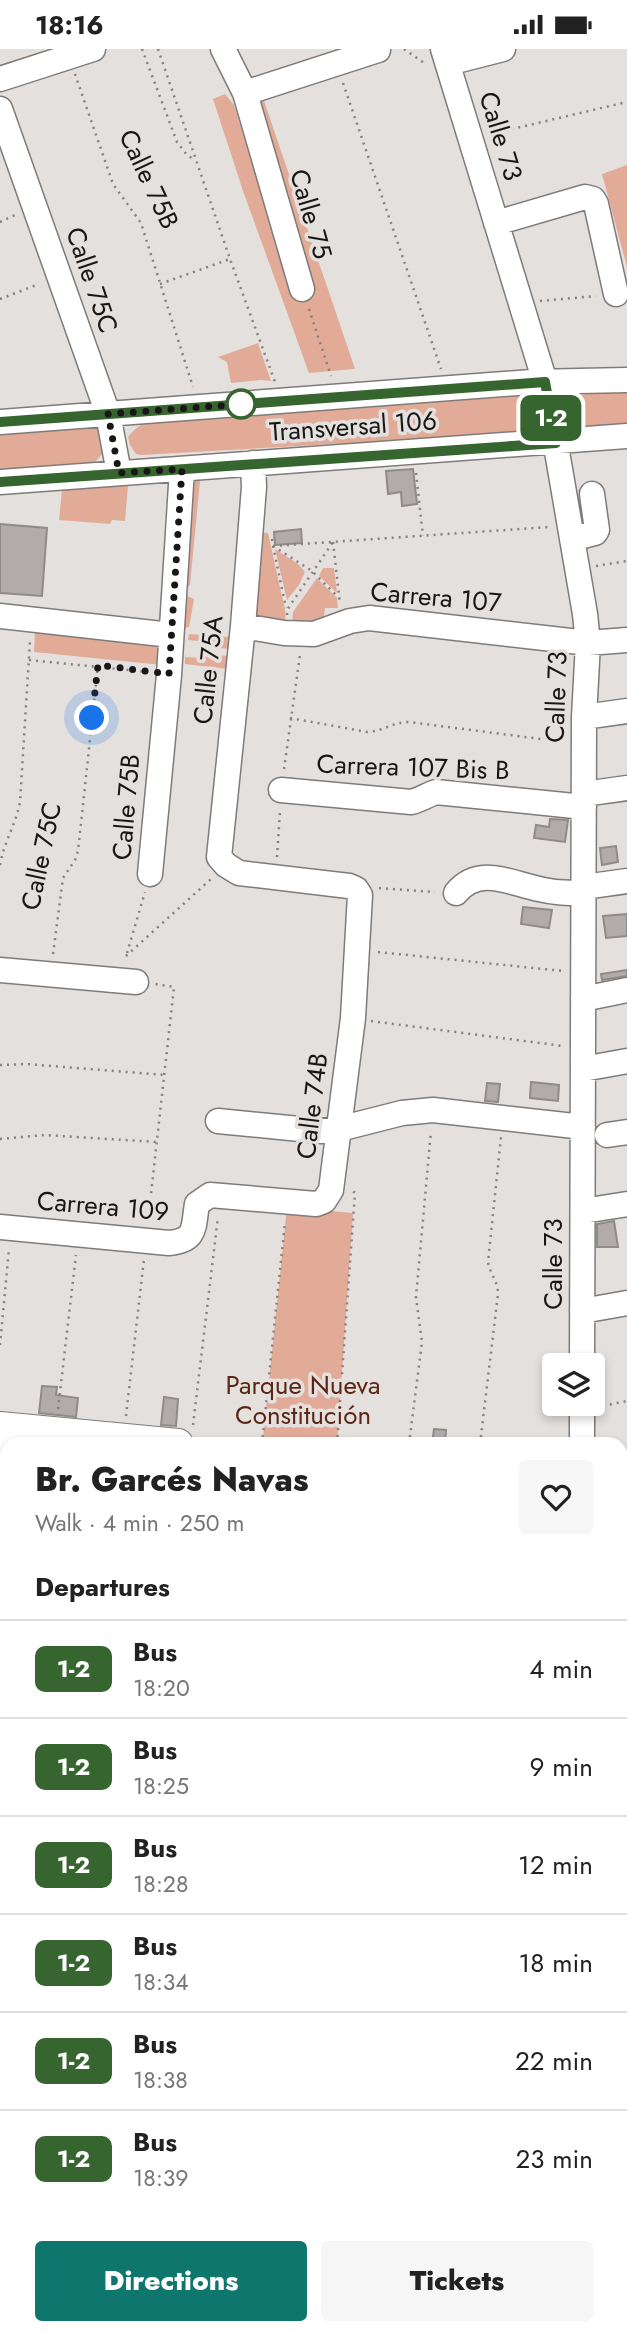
<!DOCTYPE html>
<meta charset="utf-8">
<style>
:root{--surface:#fff;--page:#f6f6f6;--text:#222;--muted:#767676;--line:#e0e0e0;--accent:#0f766e}
body{margin:0;font-family:Jost,sans-serif;background:var(--page);color:var(--text);height:100vh;display:flex;flex-direction:column;font-size:26px;white-space:nowrap}
*{box-sizing:border-box;margin:0}
p{font-size:23px;color:var(--muted)}
.icon{flex:none;width:38px;height:38px;fill:none;stroke:currentColor;stroke-width:2;stroke-linecap:round;stroke-linejoin:round}
.map{position:relative;flex:1;overflow:hidden}
.panel{position:absolute;left:0px;top:1388px;width:628px;height:898px;display:flex;flex-direction:column;background:var(--surface);border-radius:21px 21px 0 0;box-shadow:0 4px 10px #0003}
.panel>*{flex:none}
.badge{padding:0 14px;border-radius:10px;font-size:24px;line-height:46px}
.tools{position:absolute;left:542px;top:1304px;display:grid;gap:14px}
.tools a{display:grid;place-items:center;width:63px;height:63px;border-radius:7px;background:var(--surface);box-shadow:0 4px 10px #0003;font-size:35px}
.you{position:absolute;width:35px;height:35px;margin:-18px;border:5px solid #fff;border-radius:50%;background:#1a73e8;box-shadow:0 0 0 10px #1a73e833}
.map>.badge{position:absolute;translate:-50% -50%;box-shadow:0 0 0 4px #fff}
h2{padding:0 35px;font-size:26px;line-height:63px}
.round{display:grid;place-items:center;flex:none;width:74px;height:74px;border-radius:7px;background:var(--page)}
.headline{display:flex;align-items:center;justify-content:space-between;height:119px;padding:0 35px}
h1{font-size:33px;font-weight:800;line-height:52px}
.button{display:flex;gap:14px;margin-top:auto;padding:14px 35px}
.button a{flex:1;height:80px;border-radius:7px;background:var(--accent);color:#fff;font-size:28px;font-weight:800;line-height:80px;text-align:center}
.button a+a{background:var(--page);color:var(--text)}
ul{padding:0;list-style:none}
li{display:flex;align-items:center;gap:21px;height:98px;padding:0 35px;border-top:2px solid var(--line)}
li div{flex:1}
li b{display:block;font-size:26px}
li em{font-style:normal}
li .badge{min-width:77px;font-weight:700;text-align:center}
.status{display:flex;justify-content:space-between;align-items:center;height:49px;padding:0 35px;background:var(--surface);direction:ltr}
.status svg{height:19px;fill:currentColor}
.map>svg:first-child{display:block}
</style>
<div class="status"><b>18:16</b><svg viewBox="0 0 49 12"><path d="M0 12V9h3v3zM5 12V6h3v6zM10 12V3h3v9zM15 12V0h3v12zM26 1h20v11H26zM47 4h2v5h-2z"/></svg></div>
<div class="map">
<svg width="627" height="2285" viewBox="0 0 627 2285">
<rect width="100%" height="100%" fill="#e4e0de"/>
<path fill="#e2ab98" d="M 261,43 L 355,320 L 309,324 L 243,142 L 213,50 L 225,45 L 234,56 L 287,229 L 247,71 Z
M 627,116 L 627,218 L 602,125 Z
M 258,294 L 271,332 L 261,331 L 231,334 L 227,313 L 218,308 Z
M 627,342 L 627,376 C 608,377 586,384 571,370 C 561,339 607,342 627,342 Z
M 506,345 L 524,348 C 533,362 533,367 524,381 L 510,385 L 142,406 L 136,405 L 130,396 L 128,388 L 134,381 L 145,373 Z
M 85,376 L 99,381 L 105,402 L 95,413 L 81,417 L 0,422 L 0,385 Z
M 187,431 L 200,432 L 190,536 L 182,545 L 194,550 L 189,578 L 184,579 L 177,555 L 177,547 Z
M 128,436 L 125,472 L 112,471 L 110,475 L 59,471 L 62,441 Z
M 256,483 L 268,484 L 285,561 L 286,578 L 249,571 Z
M 275,500 L 298,515 L 305,523 L 299,536 L 287,551 Z
M 323,519 L 334,519 L 337,544 L 319,527 Z
M 317,529 L 337,549 L 338,559 L 325,559 L 322,581 L 292,577 L 293,563 Z
M 35,581 L 163,594 L 162,616 L 34,603 Z
M 189,585 L 229,588 L 229,600 L 199,597 L 199,592 L 188,591 Z
M 200,605 L 229,607 L 228,620 L 185,615 L 185,608 L 199,609 Z
M 287,1158 L 353,1164 L 337,1395 L 301,1395 L 263,1390 Z
M 0,1510 L 7,1511 L 7,1670 L 0,1668 Z"/>
<path fill="#b1acab" stroke="#8f8b89" stroke-width="2" d="M 413,420 L 417,455 L 402,457 L 401,443 L 388,445 L 386,422 Z
M 0,475 L 47,479 L 42,547 L 0,544 Z
M 301,480 L 302,494 L 275,496 L 274,483 Z
M 550,770 L 568,771 L 565,793 L 534,789 L 536,776 L 549,778 Z
M 616,797 L 618,813 L 602,816 L 600,799 Z
M 523,858 L 552,861 L 549,879 L 521,875 Z
M 627,865 L 627,887 L 606,889 L 603,867 Z
M 627,921 L 627,927 L 602,931 L 601,925 Z
M 531,1033 L 559,1036 L 558,1052 L 530,1049 Z
M 487,1034 L 500,1035 L 498,1053 L 485,1052 Z
M 614,1172 L 618,1198 L 597,1198 L 597,1175 Z
M 42,1337 L 57,1338 L 56,1346 L 78,1349 L 76,1368 L 39,1364 Z
M 164,1348 L 178,1350 L 176,1377 L 161,1376 Z
M 434,1380 L 446,1381 L 445,1395 L 432,1395 Z"/>
<g fill="none" stroke-linecap="round" stroke-linejoin="round">
<defs>
<path id="minor" d="M 223,0 L 245,44 L 302,240
M 443,0 L 545,333 L 585,565 L 588,594 L 584,668 L 582,1316
M 448,14 L 503,0
M 0,30 L 93,0
M 245,44 L 378,1
M 0,60 L 108,365 L 119,424
M 496,174 L 585,148 L 593,150 L 596,155 L 616,245
M 0,373 L 531,333 L 627,331
M 0,433 L 627,387
M 572,490 L 595,484 L 597,481 L 592,445
M 0,567 L 171,586
M 243,577 L 284,584 L 314,585 L 350,572 L 369,569 L 588,594 L 627,591
M 584,668 L 627,662
M 281,741 L 411,753 C 420,751 427,746 436,743 L 584,758
M 584,745 L 627,739
M 150,825 L 169,626 L 182,420
M 584,838 L 627,832
M 456,844 C 479,816 510,834 539,840 C 554,844 568,844 584,844
M 0,921 L 136,933
M 583,950 L 627,941
M 583,1020 L 627,1012
M 218,1072 L 320,1082 L 339,1080 L 402,1064 L 433,1061 L 583,1078
M 607,1086 L 627,1083
M 583,1162 L 627,1155
M 0,1178 L 169,1194 C 197,1191 193,1179 197,1155 L 210,1146 L 316,1155 L 324,1152 L 331,1141 L 353,969 L 360,846 L 356,840 L 349,837 L 239,824 L 226,816 L 219,808 L 243,577 L 254,438 L 253,414
M 582,1262 L 627,1254
M 582,1395 L 582,1354
M 621,1437 L 627,1437
M 621,1564 L 627,1565
M 621,1679 L 627,1678
M 0,1680 L 7,1681
M 621,1754 L 627,1753
M 0,1869 L 7,1830
M 0,1968 L 7,1969
M 621,2072 L 627,2073
M 0,2181 L 7,2183
M 621,2277 L 627,2219
M 0,2279 L 38,2285
M 123,2285 L 123,2278"/>
<path id="major" d="M 0,1378 L 178,1395
M 0,1403 L 7,1404
M 621,1905 L 627,1906
M 621,1930 L 627,1931"/>
</defs>
<use href="#minor" stroke="#7f7b79" stroke-width="27"/>
<use href="#major" stroke="#7f7b79" stroke-width="32"/>
<path stroke="#83807f" stroke-width="2.5" stroke-dasharray="2 5" stroke-linecap="butt" d="M 142,0 L 177,93 L 187,106 L 195,111
M 158,0 L 230,210 L 275,333
M 404,0 L 427,16
M 75,25 L 113,135 L 141,174 L 193,338
M 343,34 L 441,320
M 491,85 L 627,53
M 0,173 L 15,166
M 160,235 L 230,210
M 0,250 L 39,235
M 540,252 L 596,247
M 309,260 L 331,327
M 416,424 L 423,487
M 272,490 L 273,497 L 549,478
M 333,493 L 340,555
M 273,497 L 312,522 L 339,549
M 273,497 L 286,559
M 596,517 L 627,512
M 287,566 L 287,561 L 333,493
M 29,611 L 148,623
M 290,669 L 367,683 C 384,682 393,673 409,673 L 564,693
M 284,720 L 300,606
M 277,808 L 280,762
M 0,816 C 4,793 16,775 20,753 L 30,592
M 379,839 L 435,843
M 378,903 L 563,922
M 127,904 L 145,843
M 53,905 L 63,829 L 75,811 L 78,802 L 98,616
M 126,907 L 211,830
M 371,972 L 563,997
M 0,1016 L 26,1015 L 165,1026
M 0,1090 L 44,1086 L 157,1093
M 148,1172 L 174,938 L 155,935
M 0,1296 L 9,1200
M 603,1357 L 627,1352
M 58,1360 L 76,1206
M 126,1367 L 144,1210
M 193,1376 L 218,1168
M 262,1395 L 285,1173
M 337,1395 L 355,1144 L 352,1141
M 409,1395 L 422,1293 L 416,1248 L 431,1082
M 480,1395 L 498,1245 C 498,1232 490,1225 488,1213 L 501,1088
M 0,1484 L 7,1485
M 0,2086 L 7,2044
M 0,2093 L 7,2094
M 621,2194 L 627,2195
M 200,2285 L 201,2278
M 270,2285 L 271,2278"/>
<use href="#minor" stroke="#fff" stroke-width="24"/>
<use href="#major" stroke="#fff" stroke-width="30"/>
</g>
<g fill="none" stroke-linecap="round" stroke-linejoin="round">
<defs>
<path id="line" d="M 0,373 L 545,333 L 556,394 L 0,433"/>
</defs>
<use href="#line" stroke="#fff" stroke-width="16"/>
<use href="#line" stroke="#36652f" stroke-width="10"/>
<path stroke="#181716" stroke-width="7" stroke-dasharray="0 12.6" d="M 92,669 L 98,616 L 169,625 L 182,420 L 119,424 L 108,365 L 244,355 L 241,355"/>
</g>
<circle fill="#fff" stroke="#36652f" stroke-width="3.5" cx="241" cy="355" r="14"/>
<g text-anchor="middle" dominant-baseline="central" stroke-width="7" stroke-linejoin="round" paint-order="stroke">
<g font-size="26" fill="#181716" stroke="#e4e0de">
<text transform="translate(501 87) rotate(73)">Calle 73</text>
<text transform="translate(149 130) rotate(65)">Calle 75B</text>
<text transform="translate(311 165) rotate(74)">Calle 75</text>
<text transform="translate(92 231) rotate(71)">Calle 75C</text>
<text transform="translate(353 377) rotate(-4)">Transversal 106</text>
<text transform="translate(436 548) rotate(5)">Carrera 107</text>
<text transform="translate(208 621) rotate(-84)">Calle 75A</text>
<text transform="translate(556 648) rotate(-88)">Calle 73</text>
<text transform="translate(413 718) rotate(2)">Carrera 107 Bis B</text>
<text transform="translate(126 758) rotate(-85)">Calle 75B</text>
<text transform="translate(41 807) rotate(-78)">Calle 75C</text>
<text transform="translate(312 1057) rotate(-83)">Calle 74B</text>
<text transform="translate(103 1157) rotate(5)">Carrera 109</text>
<text transform="translate(553 1215) rotate(-90)">Calle 73</text>
</g>
<g font-size="26" fill="#5b2613" stroke="#e4e0de">
<text x="303" y="1336">Parque Nueva<tspan x="303" dy="30">Constitución</tspan></text>
</g>
</g>
</svg>
<div class="tools">
<a><svg class="icon" aria-label="layers" viewBox="0 0 24 24"><path d="M12 4l9 5-9 5-9-5zM3 14l9 5 9-5"/></svg></a>
</div>
<div class="you" style="left:92px;top:669px"></div>
<b class="badge" style="left:551px;top:369px;background:#36652f;color:#fff">1-2</b>
<section class="panel">
<div class="headline"><div><h1>Br. Garcés Navas</h1><p>Walk · 4 min · 250 m</p></div><a class="round"><svg class="icon" aria-label="heart" viewBox="0 0 24 24"><path d="M12 20l-8-8c-3-5 5-10 8-4 3-6 11-1 8 4z"/></svg></a></div>
<h2>Departures</h2>
<ul>
<li><span class="badge" style="background:#36652f;color:#fff">1-2</span><div><b>Bus</b><p>18:20</p></div><em>4 min</em></li>
<li><span class="badge" style="background:#36652f;color:#fff">1-2</span><div><b>Bus</b><p>18:25</p></div><em>9 min</em></li>
<li><span class="badge" style="background:#36652f;color:#fff">1-2</span><div><b>Bus</b><p>18:28</p></div><em>12 min</em></li>
<li><span class="badge" style="background:#36652f;color:#fff">1-2</span><div><b>Bus</b><p>18:34</p></div><em>18 min</em></li>
<li><span class="badge" style="background:#36652f;color:#fff">1-2</span><div><b>Bus</b><p>18:38</p></div><em>22 min</em></li>
<li><span class="badge" style="background:#36652f;color:#fff">1-2</span><div><b>Bus</b><p>18:39</p></div><em>23 min</em></li>
</ul>
<div class="button"><a>Directions</a><a>Tickets</a></div>
</section>
</div>
